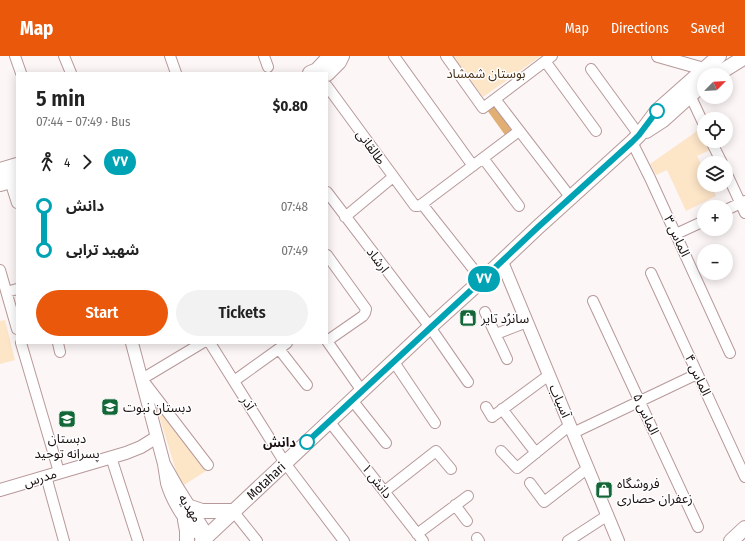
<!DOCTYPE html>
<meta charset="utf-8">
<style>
:root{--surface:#fff;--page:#f2f2f2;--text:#222;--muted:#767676;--accent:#ea580c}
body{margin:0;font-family:"Fira Sans Condensed","Noto Sans Arabic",sans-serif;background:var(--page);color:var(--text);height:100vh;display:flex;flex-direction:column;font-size:15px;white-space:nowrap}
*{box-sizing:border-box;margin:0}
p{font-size:13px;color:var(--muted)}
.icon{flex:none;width:22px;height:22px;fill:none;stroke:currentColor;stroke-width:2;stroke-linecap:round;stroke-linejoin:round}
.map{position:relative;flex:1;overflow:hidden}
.drawer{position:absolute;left:16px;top:16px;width:312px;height:272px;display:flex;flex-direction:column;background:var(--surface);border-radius:0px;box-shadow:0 2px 10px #0003}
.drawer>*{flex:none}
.badge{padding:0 8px;border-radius:13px;font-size:14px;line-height:26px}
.needle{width:26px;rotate:66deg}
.controls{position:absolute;left:697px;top:12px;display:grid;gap:8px}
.controls a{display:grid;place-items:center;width:36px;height:36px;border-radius:50%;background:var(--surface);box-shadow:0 2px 10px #0003;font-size:20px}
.map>.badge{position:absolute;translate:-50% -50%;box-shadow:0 0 0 2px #fff}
.legs{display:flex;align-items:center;gap:6px;height:44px;padding:0 20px;font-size:13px}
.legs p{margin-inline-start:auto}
.summary{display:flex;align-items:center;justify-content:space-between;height:68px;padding:0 20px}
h1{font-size:22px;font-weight:600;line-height:30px}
.primary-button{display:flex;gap:8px;margin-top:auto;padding:8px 20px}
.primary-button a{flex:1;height:46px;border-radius:24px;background:var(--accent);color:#fff;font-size:16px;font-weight:600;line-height:46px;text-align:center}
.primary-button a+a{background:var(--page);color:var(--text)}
ul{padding:0 20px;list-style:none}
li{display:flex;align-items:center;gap:14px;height:44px;font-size:15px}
li i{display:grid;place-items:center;width:6px;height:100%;margin:0 5px;background:currentColor}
li i::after{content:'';width:10px;height:10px;margin:-5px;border:3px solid;border-radius:50%;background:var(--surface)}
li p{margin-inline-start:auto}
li:first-child i{background:linear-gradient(#0000 50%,currentColor 0)}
li:last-child i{background:linear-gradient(currentColor 50%,#0000 0)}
header{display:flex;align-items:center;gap:24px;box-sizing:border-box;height:56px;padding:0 20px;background:var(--accent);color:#fff}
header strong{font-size:19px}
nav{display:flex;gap:22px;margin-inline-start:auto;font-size:14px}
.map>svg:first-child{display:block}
</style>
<header>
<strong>Map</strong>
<nav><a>Map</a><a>Directions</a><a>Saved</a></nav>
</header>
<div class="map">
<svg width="745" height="485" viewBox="0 0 745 485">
<rect width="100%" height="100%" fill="#fdf6f6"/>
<path fill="#fde5c8" d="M 453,0 L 541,0 L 483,41 Z
M 700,73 L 704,81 L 704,85 L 706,85 L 710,94 L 697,100 L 704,114 L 704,129 L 711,129 L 716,140 L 686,155 L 667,114 L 656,119 L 650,108 Z
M 5,264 L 15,304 L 0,308 L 0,265 Z
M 156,350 L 206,415 L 181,431 Z"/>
<path fill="#e1af73" d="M 495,48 L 513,74 L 505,79 L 487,54 Z"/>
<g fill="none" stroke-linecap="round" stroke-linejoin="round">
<defs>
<path id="minor" d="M 15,0 L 21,17
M 64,0 L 71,17
M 170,0 L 176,17
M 264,0 L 268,11
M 394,0 L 473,110
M 446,0 L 483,52 L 552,0
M 545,5 L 596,75
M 591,13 L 639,79
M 327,30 L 415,150 L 418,150 L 422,148 L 519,75
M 690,39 L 704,69
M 495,43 L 571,142
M 711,85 L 722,107
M 632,86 L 650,122 L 730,297
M 483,102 L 519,150
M 726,116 L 745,157
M 10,125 L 17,147
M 327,136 L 430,271 L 468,326
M 422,148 L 482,224
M 726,154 L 745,145
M 345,161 L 393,121
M 676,178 L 704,165
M 327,199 L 366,253 L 365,257 L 363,260 L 327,285
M 0,214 L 17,273
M 651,217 L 745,421
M 7,236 L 17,233
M 593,245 L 698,471
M 485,256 L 507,303
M 496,278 L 527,266
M 327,285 L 362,335
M 21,287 L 59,416
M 58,287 L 60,296
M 202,287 L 142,323 L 208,409
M 210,287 L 285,407 L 344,485
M 279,293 L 307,329
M 394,306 L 435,367
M 234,325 L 287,287
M 352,344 L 386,387
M 486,351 L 492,361 L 549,319
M 502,353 L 536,397
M 329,365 L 423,485
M 573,377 L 697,318
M 501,395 L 517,412 L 570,369
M 111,401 L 138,485
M 46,420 L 64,485
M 530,427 L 544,446 L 588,412
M 385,435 L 436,395 L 451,413
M 455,449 L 467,465
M 233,455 L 257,485
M 417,478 L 468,440
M 477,482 L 479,485
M 568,485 L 608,459"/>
<path id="tertiary" d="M 658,0 L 704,13
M 502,206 L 618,485
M 132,287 L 164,408 C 165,414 166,421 167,427 C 172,444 189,475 206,482 L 204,474 L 177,431 L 164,408
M 0,434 L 126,397 L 141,391 L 157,381"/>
<path id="secondary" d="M 310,17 L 317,14 L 330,0
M 327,18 L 339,6 L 342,0
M 716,19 L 745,1
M 646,75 L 663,64 L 704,27
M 0,114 L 17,109
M 0,128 L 17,123
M 190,451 L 202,455 L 233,455
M 185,464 L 187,475 L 187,485
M 202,485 L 430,271 L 482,224 L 537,172 L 632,86 L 639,79 L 657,55 L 719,0
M 731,485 L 745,472"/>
</defs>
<use href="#minor" stroke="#b7999a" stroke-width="12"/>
<use href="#tertiary" stroke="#b7999a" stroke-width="14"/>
<use href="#secondary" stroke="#b7999a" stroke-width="16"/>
<use href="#minor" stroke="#fff" stroke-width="10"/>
<use href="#tertiary" stroke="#fff" stroke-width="12"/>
<use href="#secondary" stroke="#fff" stroke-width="14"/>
</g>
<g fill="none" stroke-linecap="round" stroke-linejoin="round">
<defs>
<path id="line-1" d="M 307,386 L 482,224 L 537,172 L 632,86 L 639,79 L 657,55"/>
</defs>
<use href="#line-1" stroke="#fff" stroke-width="9"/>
<use href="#line-1" stroke="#00a3b4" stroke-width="6"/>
</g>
<defs>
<symbol id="shop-square" viewBox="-11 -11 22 22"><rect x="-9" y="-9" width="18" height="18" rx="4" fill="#126637" stroke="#fff"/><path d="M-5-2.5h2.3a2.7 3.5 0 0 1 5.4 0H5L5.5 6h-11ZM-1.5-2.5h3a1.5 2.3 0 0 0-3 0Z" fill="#fff"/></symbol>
<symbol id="school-square" viewBox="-11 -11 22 22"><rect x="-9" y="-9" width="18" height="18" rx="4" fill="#126637" stroke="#fff"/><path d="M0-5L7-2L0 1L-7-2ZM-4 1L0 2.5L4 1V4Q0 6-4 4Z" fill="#fff"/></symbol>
</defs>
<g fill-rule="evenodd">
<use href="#shop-square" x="458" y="252" width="20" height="20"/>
<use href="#school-square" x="100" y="341" width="20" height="20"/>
<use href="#school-square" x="57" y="353" width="20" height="20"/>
<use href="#shop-square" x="594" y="424" width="20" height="20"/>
</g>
<g fill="#fff" stroke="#00a3b4" stroke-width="2">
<circle cx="657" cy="55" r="7"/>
<circle cx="307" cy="386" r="7"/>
</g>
<g text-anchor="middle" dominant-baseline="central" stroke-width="3" stroke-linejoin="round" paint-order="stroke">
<g font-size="13" fill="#483319" stroke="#fff">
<text x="486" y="17">بوستان شمشاد</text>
</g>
<g font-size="13" fill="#190f0f" stroke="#fff">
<text transform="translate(371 91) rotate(54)">طالقانی</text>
<text transform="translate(677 180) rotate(65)">الماس ۳</text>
<text transform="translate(378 204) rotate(53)">ارشاد</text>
<text transform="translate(698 319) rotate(65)">الماس ۴</text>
<text transform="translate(560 345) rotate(67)">آسیاب</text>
<text transform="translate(248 347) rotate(58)">آذر</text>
<text transform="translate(646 358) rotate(65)">الماس ۵</text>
<text transform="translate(40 422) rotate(-17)">مدرس</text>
<text transform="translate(266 425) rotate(-43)">Motahari</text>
<text transform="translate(377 425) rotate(52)">دانش ۱</text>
<text transform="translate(190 452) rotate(57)">مهدیه</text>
</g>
<g font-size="13" fill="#190f0f" stroke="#fff" text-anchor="start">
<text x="481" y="262">سانرُد تایر</text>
<text x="123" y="351">دبستان نبوت</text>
<text x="67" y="382" text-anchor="middle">دبستان<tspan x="67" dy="15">پسرانه توحید</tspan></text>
<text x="617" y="427">فروشگاه<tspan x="617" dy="15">زعفران حصاری</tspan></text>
</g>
<g font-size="13" font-weight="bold" fill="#190f0f" stroke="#fff" text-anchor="end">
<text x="296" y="386">دانش</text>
</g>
</g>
</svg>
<div class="controls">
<a><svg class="needle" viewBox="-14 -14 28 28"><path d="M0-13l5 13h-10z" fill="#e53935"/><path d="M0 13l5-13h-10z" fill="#767676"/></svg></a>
<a><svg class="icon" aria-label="locate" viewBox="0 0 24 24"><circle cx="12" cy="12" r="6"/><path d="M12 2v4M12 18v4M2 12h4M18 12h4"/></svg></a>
<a><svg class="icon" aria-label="layers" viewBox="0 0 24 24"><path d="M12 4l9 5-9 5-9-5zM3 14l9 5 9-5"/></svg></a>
<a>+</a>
<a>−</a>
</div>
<b class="badge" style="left:484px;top:223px;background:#00a3b4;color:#fff">۷۷</b>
<section class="drawer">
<div class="summary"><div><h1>5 min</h1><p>07:44 – 07:49 · Bus</p></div><b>$0.80</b></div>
<div class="legs"><svg class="icon" aria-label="walk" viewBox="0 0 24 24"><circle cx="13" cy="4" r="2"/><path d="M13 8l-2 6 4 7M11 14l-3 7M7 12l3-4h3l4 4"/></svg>4<svg class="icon" aria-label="forward" viewBox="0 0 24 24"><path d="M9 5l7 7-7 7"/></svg><b class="badge" style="background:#00a3b4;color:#fff">۷۷</b></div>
<ul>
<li><i style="color:#00a3b4"></i><b>دانش</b><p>07:48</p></li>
<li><i style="color:#00a3b4"></i><b>شهید ترابی</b><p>07:49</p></li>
</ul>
<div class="primary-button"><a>Start</a><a>Tickets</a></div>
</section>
</div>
